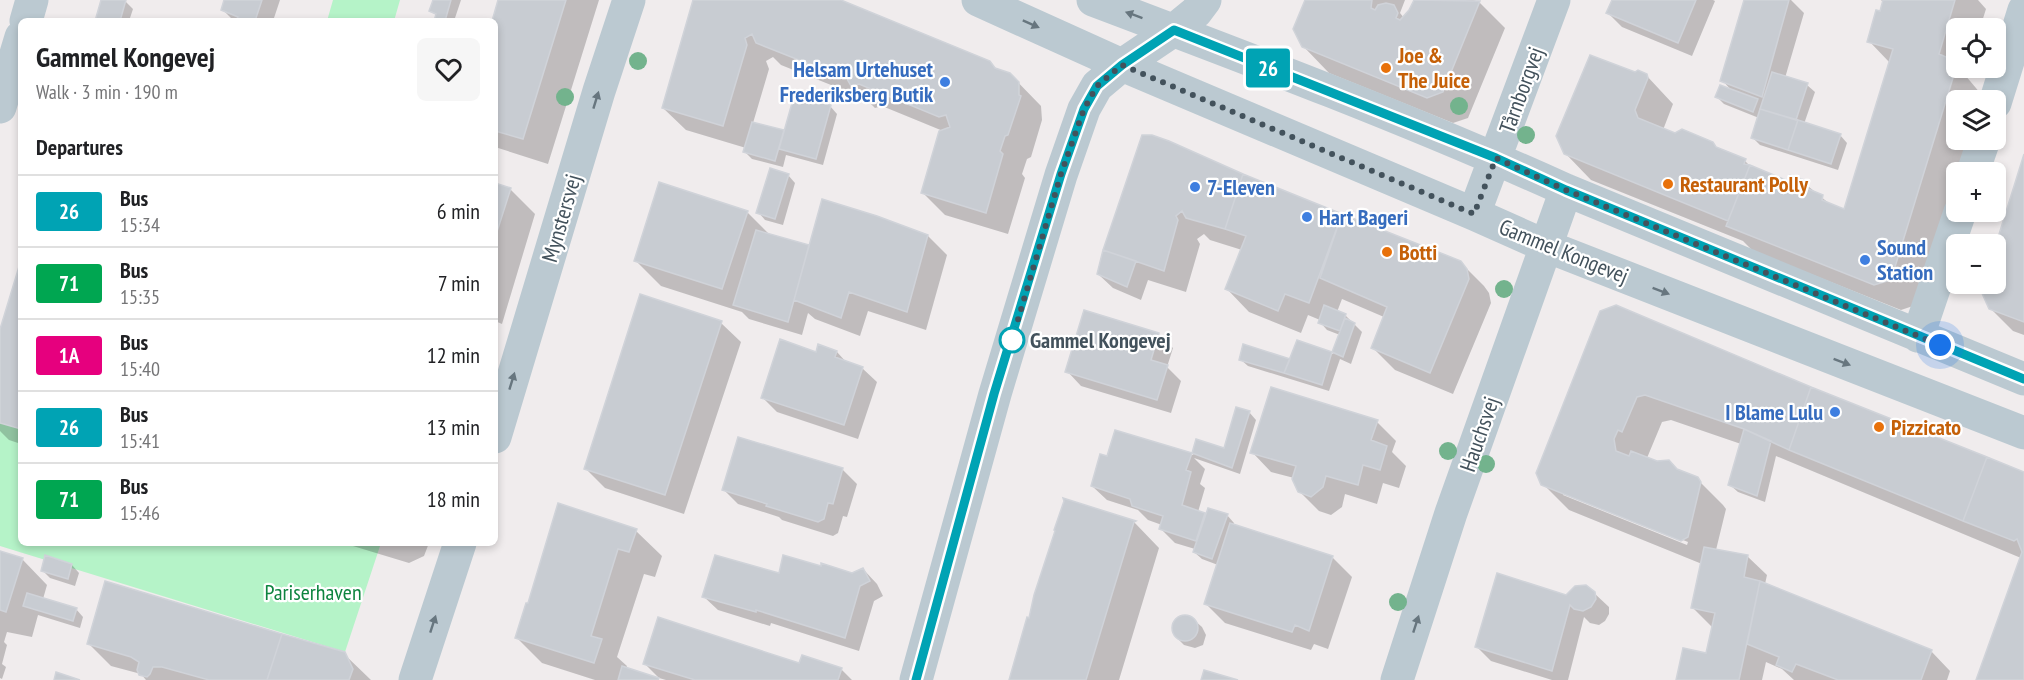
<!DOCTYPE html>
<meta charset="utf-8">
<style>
:root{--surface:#fff;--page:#f6f6f6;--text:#202124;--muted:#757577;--line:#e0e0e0}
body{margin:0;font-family:"PT Sans Narrow",sans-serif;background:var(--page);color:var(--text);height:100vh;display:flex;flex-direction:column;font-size:22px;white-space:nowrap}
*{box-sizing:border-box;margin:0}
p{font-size:20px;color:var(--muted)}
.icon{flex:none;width:33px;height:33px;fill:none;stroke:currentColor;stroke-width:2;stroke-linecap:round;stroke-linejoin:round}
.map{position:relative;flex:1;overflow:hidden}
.panel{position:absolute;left:18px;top:18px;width:480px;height:528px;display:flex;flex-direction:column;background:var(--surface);border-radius:9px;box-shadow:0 3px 9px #0003}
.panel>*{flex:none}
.badge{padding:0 12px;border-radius:4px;font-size:21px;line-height:39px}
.fabs{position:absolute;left:1946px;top:18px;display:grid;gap:12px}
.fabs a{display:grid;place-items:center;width:60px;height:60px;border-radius:9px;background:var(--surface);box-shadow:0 3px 9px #0003;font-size:30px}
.you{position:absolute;width:30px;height:30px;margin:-15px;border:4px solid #fff;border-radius:50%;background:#1a73e8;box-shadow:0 0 0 9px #1a73e833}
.map>.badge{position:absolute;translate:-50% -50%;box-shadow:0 0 0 3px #fff}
h2{padding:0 18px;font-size:22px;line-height:54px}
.round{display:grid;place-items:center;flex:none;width:63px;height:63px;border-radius:9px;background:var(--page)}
.overview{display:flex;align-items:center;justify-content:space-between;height:102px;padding:0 18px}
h1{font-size:28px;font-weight:700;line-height:45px}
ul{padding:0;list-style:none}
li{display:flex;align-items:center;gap:18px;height:72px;padding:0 18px;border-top:2px solid var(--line)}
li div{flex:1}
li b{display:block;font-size:22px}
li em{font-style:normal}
li .badge{min-width:66px;font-weight:700;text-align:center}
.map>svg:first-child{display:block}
</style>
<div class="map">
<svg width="2024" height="680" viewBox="0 0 2024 680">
<rect width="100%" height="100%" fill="#f0eced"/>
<path fill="#b5f3c8" d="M 333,0 L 400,0 L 394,21 L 327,21 Z
M 0,423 L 21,429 L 21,543 L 381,543 L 345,652 L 0,546 Z"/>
<path fill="#0003" fill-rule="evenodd" d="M 103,0 L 126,2 L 133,9 L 129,21 L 97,21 Z
M 226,0 L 280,0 L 273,21 L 234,21 L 223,10 Z
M 434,0 L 461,0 L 454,21 L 435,21 L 437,16 L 431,11 Z
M 500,0 L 599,0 L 548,164 L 495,147 L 494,21 Z
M 695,0 L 837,0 L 1010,74 L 1041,106 L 1042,120 L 1031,157 L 1027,159 L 1022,174 L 1025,178 L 1008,234 L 945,215 L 923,193 L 943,131 L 882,106 L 875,108 L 866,99 L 781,65 L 773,57 L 766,61 L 769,69 L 753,123 L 785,132 L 830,106 L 837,114 L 823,165 L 786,155 L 783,167 L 752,159 L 745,152 L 746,148 L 686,130 L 663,108 Z
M 1307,0 L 1405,0 L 1400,13 L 1404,18 L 1411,11 L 1415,0 L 1473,0 L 1479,2 L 1505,28 L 1468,118 L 1453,123 L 1329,73 L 1303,46 Z
M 1613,0 L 1713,0 L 1715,1 L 1692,56 L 1622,27 L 1608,13 Z
M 1746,0 L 1791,0 L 1804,13 L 1785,78 L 1807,85 L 1815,92 L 1804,124 L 1840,135 L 1847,143 L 1838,170 L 1760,145 L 1753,138 L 1759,118 L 1724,104 L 1717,97 L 1733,92 L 1722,80 Z
M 1881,0 L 1978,0 L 1986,9 L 1980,28 L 1956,28 L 1956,68 L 1968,68 L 1965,75 L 1981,94 L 1979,100 L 1956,100 L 1956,140 L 1967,140 L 1916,305 L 1901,310 L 1753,251 L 1743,241 L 1591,180 L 1565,153 L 1635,74 L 1646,75 L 1673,104 L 1663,130 L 1712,143 L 1719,150 L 1745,161 L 1753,169 L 1788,183 L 1803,182 L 1831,205 L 1845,211 L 1890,63 L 1869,41 L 1881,13 L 1884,3 Z
M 2024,159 L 2024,335 L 2013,331 L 1990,308 L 1983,291 L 1985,284 L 1995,284 L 1995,252 Z
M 788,175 L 795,183 L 783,225 L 765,220 L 758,212 Z
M 1242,175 L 1461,263 L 1484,286 L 1489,293 L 1491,303 L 1453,394 L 1395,370 L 1373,348 L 1384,317 L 1342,299 L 1337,312 L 1345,315 L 1362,332 L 1351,364 L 1340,359 L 1329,391 L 1248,366 L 1240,359 L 1291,361 L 1298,342 L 1333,354 L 1340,335 L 1327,330 L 1320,322 L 1320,320 L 1308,315 L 1301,333 L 1249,312 L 1227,289 L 1242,250 L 1210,240 L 1204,234 L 1197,239 L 1200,244 L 1186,292 L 1148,280 L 1141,300 L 1113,288 L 1098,274 L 1105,251 Z
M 495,184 L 510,189 L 535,214 L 502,324 L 495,321 Z
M 747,212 L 771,236 L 810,247 L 928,236 L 947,255 L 926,330 L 868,311 L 860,336 L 815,319 L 808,313 L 802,335 L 749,319 L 742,312 L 661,286 L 635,260 Z
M 21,265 L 21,444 L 9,440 L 0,431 L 0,335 Z
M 1601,312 L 1811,389 L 2024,474 L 2024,680 L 1978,680 L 2021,558 L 1776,456 L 1765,502 L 1738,492 L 1730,485 L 1741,444 L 1671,420 L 1662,422 L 1647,458 L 1697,479 L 1723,505 L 1726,509 L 1716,550 L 1747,556 L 1767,575 L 1765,584 L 1931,651 L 1950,671 L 1947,680 L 1794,680 L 1782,669 L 1766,662 L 1762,680 L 1677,680 L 1707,655 L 1712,627 L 1693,608 L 1702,564 L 1569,510 L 1543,484 ZM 1563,492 L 1688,542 L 1687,545 L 1563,495 Z
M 721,323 L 741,342 L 684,514 L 605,488 L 585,468 Z
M 1158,334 L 1173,348 L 1167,367 L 1181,381 L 1171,413 L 1081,386 L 1067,371 Z
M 837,352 L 847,363 L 862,368 L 877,382 L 858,439 L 777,412 L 762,397 L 817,353 Z
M 1249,412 L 1256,420 L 1240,474 L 1194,458 L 1205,469 L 1200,484 L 1205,488 L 1198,512 L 1207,517 L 1227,515 L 1234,523 L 1233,525 L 1332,557 L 1352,577 L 1328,649 L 1314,644 L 1311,650 L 1225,623 L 1205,603 L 1218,565 L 1202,559 L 1194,552 L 1195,549 L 1175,543 L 1160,528 L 1162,525 L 1148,520 L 1138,510 L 1107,500 L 1092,486 L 1108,457 L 1116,432 L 1193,455 L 1197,441 L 1225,450 Z
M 1377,422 L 1396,441 L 1392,452 L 1406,466 L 1399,488 L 1383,483 L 1377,504 L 1345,494 L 1342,507 L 1331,515 L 1319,511 L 1299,491 L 1294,478 L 1271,472 L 1252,452 Z
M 842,469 L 857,484 L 847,517 L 843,516 L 838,533 L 833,536 L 782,520 L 779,517 L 738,504 L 723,489 Z
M 1134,522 L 1159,548 L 1119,680 L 1011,680 Z
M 636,531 L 662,556 L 655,577 L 644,574 L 617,657 L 627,666 L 626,669 L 659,680 L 595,680 L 542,663 L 516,637 Z
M 343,543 L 429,543 L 424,556 L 409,563 Z
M 0,552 L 22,559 L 47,585 L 43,599 L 76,609 L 83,617 L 80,628 L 38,615 L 32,637 L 7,632 L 4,642 L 7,645 L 2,664 L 6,667 L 2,679 L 0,678 Z
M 72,565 L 79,573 L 75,586 L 50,578 L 42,570 Z
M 863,569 L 877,584 L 883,596 L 874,601 L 859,651 L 771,623 L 770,626 L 718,610 L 703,596 L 780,575 L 853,574 Z
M 1594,593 L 1609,607 L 1609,614 L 1605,621 L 1599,625 L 1590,623 L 1584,617 L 1568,680 L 1552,680 L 1491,661 L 1477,647 L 1567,597 Z
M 1183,616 L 1194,620 L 1202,627 L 1206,635 L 1203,645 L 1195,648 L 1184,645 L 1176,637 L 1173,629 L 1175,620 Z
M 88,643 L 344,654 L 371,680 L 146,680 L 141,674 L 111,666 Z
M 644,663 L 800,665 L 841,669 L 852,680 L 666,680 L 659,678 Z"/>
<path fill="#c8ccd2" stroke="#d0d3d9" stroke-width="1.5" d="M 101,0 L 126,0 L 120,21 L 95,21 Z
M 224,0 L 262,0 L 255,21 L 236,21 L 238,17 L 221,10 Z
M 433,0 L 451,0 L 445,21 L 434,21 L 436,14 L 429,11 Z
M 498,0 L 566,0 L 523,139 L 495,131 L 495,21 L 492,21 Z
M 693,0 L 841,0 L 990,61 L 995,68 L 1010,73 L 1019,82 L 1019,95 L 1021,96 L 1008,135 L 1005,136 L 1000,151 L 1003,154 L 986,213 L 921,193 L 939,131 L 950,127 L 946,115 L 939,117 L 859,84 L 851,86 L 847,79 L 756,43 L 752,34 L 745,38 L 747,45 L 723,126 L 662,108 Z
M 1305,0 L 1372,0 L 1371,8 L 1375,10 L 1378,5 L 1386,3 L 1394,5 L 1398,13 L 1396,18 L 1400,20 L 1409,10 L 1414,0 L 1480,1 L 1443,92 L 1427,98 L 1302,47 L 1293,29 Z
M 1612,0 L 1696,0 L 1678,43 L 1606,13 Z
M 1744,0 L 1789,0 L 1762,97 L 1720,81 Z
M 1883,0 L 1955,0 L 1939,54 L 1951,59 L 1956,68 L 1891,280 L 1874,285 L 1726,226 L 1750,165 L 1788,181 L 1790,175 L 1804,180 L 1801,186 L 1823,195 L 1822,200 L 1844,209 L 1893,49 L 1867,42 L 1876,10 L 1880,11 Z
M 1590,55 L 1635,72 L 1638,70 L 1647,74 L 1648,78 L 1635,110 L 1638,118 L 1675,133 L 1682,129 L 1713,142 L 1716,147 L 1746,159 L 1744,164 L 1750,165 L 1728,221 L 1564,154 L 1556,136 Z
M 1772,72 L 1808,83 L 1796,120 L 1760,109 Z
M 1720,85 L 1758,99 L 1753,112 L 1715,97 Z
M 794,96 L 831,105 L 816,159 L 779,149 Z
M 1760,109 L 1798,120 L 1788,150 L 1751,138 Z
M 1798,120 L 1841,134 L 1831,164 L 1788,150 Z
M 752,122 L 784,130 L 775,161 L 743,152 Z
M 1142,135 L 1152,135 L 1169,141 L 1243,174 L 1225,229 L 1186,218 L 1182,211 L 1176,216 L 1178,220 L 1164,271 L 1103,250 Z
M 2024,154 L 2024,322 L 1989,309 L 1981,291 L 1984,284 L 1995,284 L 1995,247 Z
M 770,168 L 789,174 L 775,219 L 756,213 Z
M 1243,174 L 1342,214 L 1309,303 L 1285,294 L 1278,311 L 1225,289 L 1246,236 L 1225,229 Z
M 659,182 L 748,211 L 722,289 L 634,261 Z
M 495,183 L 511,188 L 495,238 Z
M 822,199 L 877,216 L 928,235 L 907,312 L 849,292 L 841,318 L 794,300 Z
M 1342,214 L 1461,261 L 1467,269 L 1469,279 L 1430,373 L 1371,348 L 1387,307 L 1320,278 Z
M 756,230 L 809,245 L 788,322 L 733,305 Z
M 1103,250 L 1136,261 L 1127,287 L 1097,274 Z
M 21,260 L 21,429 L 0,423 L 0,329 Z
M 640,294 L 722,321 L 665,495 L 584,469 Z
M 1324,305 L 1346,314 L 1340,331 L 1318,323 Z
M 1616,305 L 1811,387 L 1789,450 L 1744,429 L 1645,395 L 1637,397 L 1622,432 L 1618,430 L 1614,439 L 1616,451 L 1629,456 L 1631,451 L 1657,461 L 1669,460 L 1677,469 L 1698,477 L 1701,482 L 1688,537 L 1681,541 L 1541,485 L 1536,473 L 1600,311 Z
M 1084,310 L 1159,333 L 1151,360 L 1168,365 L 1157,400 L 1065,372 Z
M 1345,318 L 1355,323 L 1343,357 L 1332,352 Z
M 780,339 L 816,352 L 818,344 L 837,351 L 835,357 L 863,367 L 844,425 L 761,398 Z
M 1297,340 L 1332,352 L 1322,385 L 1284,373 Z
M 1243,344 L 1290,359 L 1284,373 L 1239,360 Z
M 1271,387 L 1378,420 L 1371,440 L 1387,446 L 1380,470 L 1363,465 L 1358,485 L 1326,476 L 1323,487 L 1311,497 L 1298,492 L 1292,479 L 1296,466 L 1250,453 Z
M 1811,387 L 1987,457 L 1963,521 L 1789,450 Z
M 1236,407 L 1250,411 L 1232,468 L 1192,453 L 1196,439 L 1224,448 Z
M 1744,429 L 1771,441 L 1757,496 L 1728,485 Z
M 1115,430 L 1192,453 L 1186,470 L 1191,472 L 1182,505 L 1205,513 L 1196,541 L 1159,529 L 1163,516 L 1132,506 L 1130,499 L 1091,486 L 1100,454 L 1107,456 Z
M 738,437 L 843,468 L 833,504 L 828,503 L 824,519 L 818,522 L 766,506 L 767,504 L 722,490 Z
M 1987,457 L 2024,472 L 2024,680 L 1976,680 L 2022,552 L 2017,539 L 2014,541 L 1963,521 Z
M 1063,498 L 1136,521 L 1134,522 L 1086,680 L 1009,680 L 1027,617 L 1029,618 L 1034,595 L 1055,531 L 1054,530 L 1064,501 Z
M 558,503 L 637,529 L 629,552 L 618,549 L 591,636 L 602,639 L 594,663 L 515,638 L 526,603 L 528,603 Z
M 1208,508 L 1228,514 L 1212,559 L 1193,552 Z
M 1230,523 L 1333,556 L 1309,631 L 1295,625 L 1292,632 L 1204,604 Z
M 1704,547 L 1748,555 L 1744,577 L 1760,581 L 1739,680 L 1676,680 L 1683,648 L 1706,653 L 1715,613 L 1691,608 Z
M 0,551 L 23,558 L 6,612 L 0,610 Z
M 45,555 L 72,564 L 68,579 L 41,571 Z
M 715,555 L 779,573 L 783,555 L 821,566 L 821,563 L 852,573 L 863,568 L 870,581 L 860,586 L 845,638 L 756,610 L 756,612 L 702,597 Z
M 1497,573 L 1566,595 L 1575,586 L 1586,585 L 1595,592 L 1596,599 L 1591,607 L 1583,611 L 1574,609 L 1570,605 L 1552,671 L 1475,647 Z
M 105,581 L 282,634 L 267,680 L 209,680 L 162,667 L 153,667 L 150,674 L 147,677 L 139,675 L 137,670 L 139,662 L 131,657 L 87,644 Z
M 1760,581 L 1932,650 L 1921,680 L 1838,680 L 1796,664 L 1792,672 L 1776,665 L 1779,657 L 1747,644 Z
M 27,593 L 77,608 L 73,621 L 23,606 Z
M1172 628a13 13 0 1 1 26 0a13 13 0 1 1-26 0Z
M 658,617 L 799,663 L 802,655 L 842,668 L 838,680 L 695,680 L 643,664 Z
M 282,634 L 345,652 L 353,669 L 349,680 L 267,680 Z
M 622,666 L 659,678 L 658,680 L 618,680 Z
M 1204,670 L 1238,680 L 1201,680 Z
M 56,672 L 80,680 L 54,680 Z"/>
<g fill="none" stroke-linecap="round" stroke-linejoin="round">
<path stroke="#bbc9d1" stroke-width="33" d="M 978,0 L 1122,65 L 1474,214 L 1546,246 L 2024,433
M 1093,0 C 1252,60 1411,120 1566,190 L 2024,379
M 26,21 L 32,0
M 1995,103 L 2024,10
M 0,107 L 21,37
M 1973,172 L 1984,140
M 1474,214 L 1554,0
M 1918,336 L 1960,212
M 495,437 L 599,91 L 629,0
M 415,680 L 460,543
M 916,680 L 995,394 L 1061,175 L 1084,109 L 1097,86 L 1122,65 L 1174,30 L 1196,12 L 1205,0
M 1397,680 L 1451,513 L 1566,190"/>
</g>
<g fill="#73b38d">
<circle cx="638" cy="61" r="9"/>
<circle cx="565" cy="97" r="9"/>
<circle cx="1459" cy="106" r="9"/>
<circle cx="1526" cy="135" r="9"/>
<circle cx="1504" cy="289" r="9"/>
<circle cx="1448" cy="451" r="9"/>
<circle cx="1486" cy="464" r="9"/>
<circle cx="1398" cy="602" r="9"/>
</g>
<defs><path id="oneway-solid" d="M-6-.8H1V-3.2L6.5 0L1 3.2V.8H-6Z" transform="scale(1.5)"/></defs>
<g fill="#67767f">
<use href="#oneway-solid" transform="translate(1134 15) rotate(-160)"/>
<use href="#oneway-solid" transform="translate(1031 24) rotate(24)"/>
<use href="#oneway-solid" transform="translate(596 100) rotate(-73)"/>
<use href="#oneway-solid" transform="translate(1661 291) rotate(21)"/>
<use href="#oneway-solid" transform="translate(1842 362) rotate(21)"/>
<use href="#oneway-solid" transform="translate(512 381) rotate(-73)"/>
<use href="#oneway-solid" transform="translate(433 624) rotate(-72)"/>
<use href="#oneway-solid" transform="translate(1416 624) rotate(-72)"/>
</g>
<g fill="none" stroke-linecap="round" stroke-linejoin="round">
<defs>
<path id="line" d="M 916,680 L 994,394 L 1061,174 L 1084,109 L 1097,86 L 1122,65 L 1174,30 L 1496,158 L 1566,190 L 2024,379"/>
</defs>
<use href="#line" stroke="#fff" stroke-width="14"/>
<use href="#line" stroke="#00a3b4" stroke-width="9"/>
<path stroke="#43525c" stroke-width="6" stroke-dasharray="0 10.8" d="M 1012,340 L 1061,174 L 1084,109 L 1097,86 L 1122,65 L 1474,214 L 1496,158 L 1566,190 L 1940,345"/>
</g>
<g fill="#e8710a" stroke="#fff" stroke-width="2">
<circle cx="1386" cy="68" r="6"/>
<circle cx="1668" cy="184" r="6"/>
<circle cx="1387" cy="252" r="6"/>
<circle cx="1879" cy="427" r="6"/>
</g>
<g fill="#3f7fe0" stroke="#fff" stroke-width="2">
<circle cx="945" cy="82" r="6"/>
<circle cx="1195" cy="187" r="6"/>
<circle cx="1307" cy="217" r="6"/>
<circle cx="1865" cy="260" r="6"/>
<circle cx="1835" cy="412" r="6"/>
</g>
<circle fill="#fff" stroke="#00a3b4" stroke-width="3" cx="1012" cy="340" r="12"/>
<g text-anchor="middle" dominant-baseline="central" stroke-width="4.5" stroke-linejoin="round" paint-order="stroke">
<g font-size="22" font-weight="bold" fill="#c56008" stroke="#fff" text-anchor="start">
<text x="1398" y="55">Joe &amp;<tspan x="1398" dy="25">The Juice</tspan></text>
<text x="1680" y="184">Restaurant Polly</text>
<text x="1399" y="252">Botti</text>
<text x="1891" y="427">Pizzicato</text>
</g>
<g font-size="22" font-weight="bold" fill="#366cbe" stroke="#fff" text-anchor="start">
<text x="933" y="69" text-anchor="end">Helsam Urtehuset<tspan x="933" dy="25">Frederiksberg Butik</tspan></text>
<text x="1207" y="187">7-Eleven</text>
<text x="1319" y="217">Hart Bageri</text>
<text x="1877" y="247">Sound<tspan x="1877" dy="25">Station</tspan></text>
<text x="1823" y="412" text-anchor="end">I Blame Lulu</text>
</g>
<g font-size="22" fill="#43525c" stroke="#fff">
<text transform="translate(1521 90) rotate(-70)">Tårnborgvej</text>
<text transform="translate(561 218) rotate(-74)">Mynstersvej</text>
<text transform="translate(1564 251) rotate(22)">Gammel Kongevej</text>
<text transform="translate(1479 434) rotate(-71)">Hauchsvej</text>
</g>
<g font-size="22" font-weight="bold" fill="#43525c" stroke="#fff" text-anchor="start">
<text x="1030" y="340">Gammel Kongevej</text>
</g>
<g font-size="22" fill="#0d843f" stroke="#fff">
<text x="313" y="592">Pariserhaven</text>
</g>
</g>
</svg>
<div class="fabs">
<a><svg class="icon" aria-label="locate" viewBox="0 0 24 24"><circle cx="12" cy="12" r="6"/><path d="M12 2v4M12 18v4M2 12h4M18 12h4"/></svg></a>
<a><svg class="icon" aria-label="layers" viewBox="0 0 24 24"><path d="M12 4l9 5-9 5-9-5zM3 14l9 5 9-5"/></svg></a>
<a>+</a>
<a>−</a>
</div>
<div class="you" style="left:1940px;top:345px"></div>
<b class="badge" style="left:1268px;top:68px;background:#00a3b4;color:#fff">26</b>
<section class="panel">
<div class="overview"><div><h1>Gammel Kongevej</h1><p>Walk · 3 min · 190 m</p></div><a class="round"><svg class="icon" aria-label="heart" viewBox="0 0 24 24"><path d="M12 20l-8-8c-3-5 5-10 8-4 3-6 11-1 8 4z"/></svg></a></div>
<h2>Departures</h2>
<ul>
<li><span class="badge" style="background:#00a3b4;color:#fff">26</span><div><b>Bus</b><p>15:34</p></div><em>6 min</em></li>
<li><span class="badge" style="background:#00a651;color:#fff">71</span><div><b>Bus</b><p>15:35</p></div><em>7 min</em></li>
<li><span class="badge" style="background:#e6007e;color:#fff">1A</span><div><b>Bus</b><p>15:40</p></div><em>12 min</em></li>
<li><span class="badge" style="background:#00a3b4;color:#fff">26</span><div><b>Bus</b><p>15:41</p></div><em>13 min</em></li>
<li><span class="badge" style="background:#00a651;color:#fff">71</span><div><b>Bus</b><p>15:46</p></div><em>18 min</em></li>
</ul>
</section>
</div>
